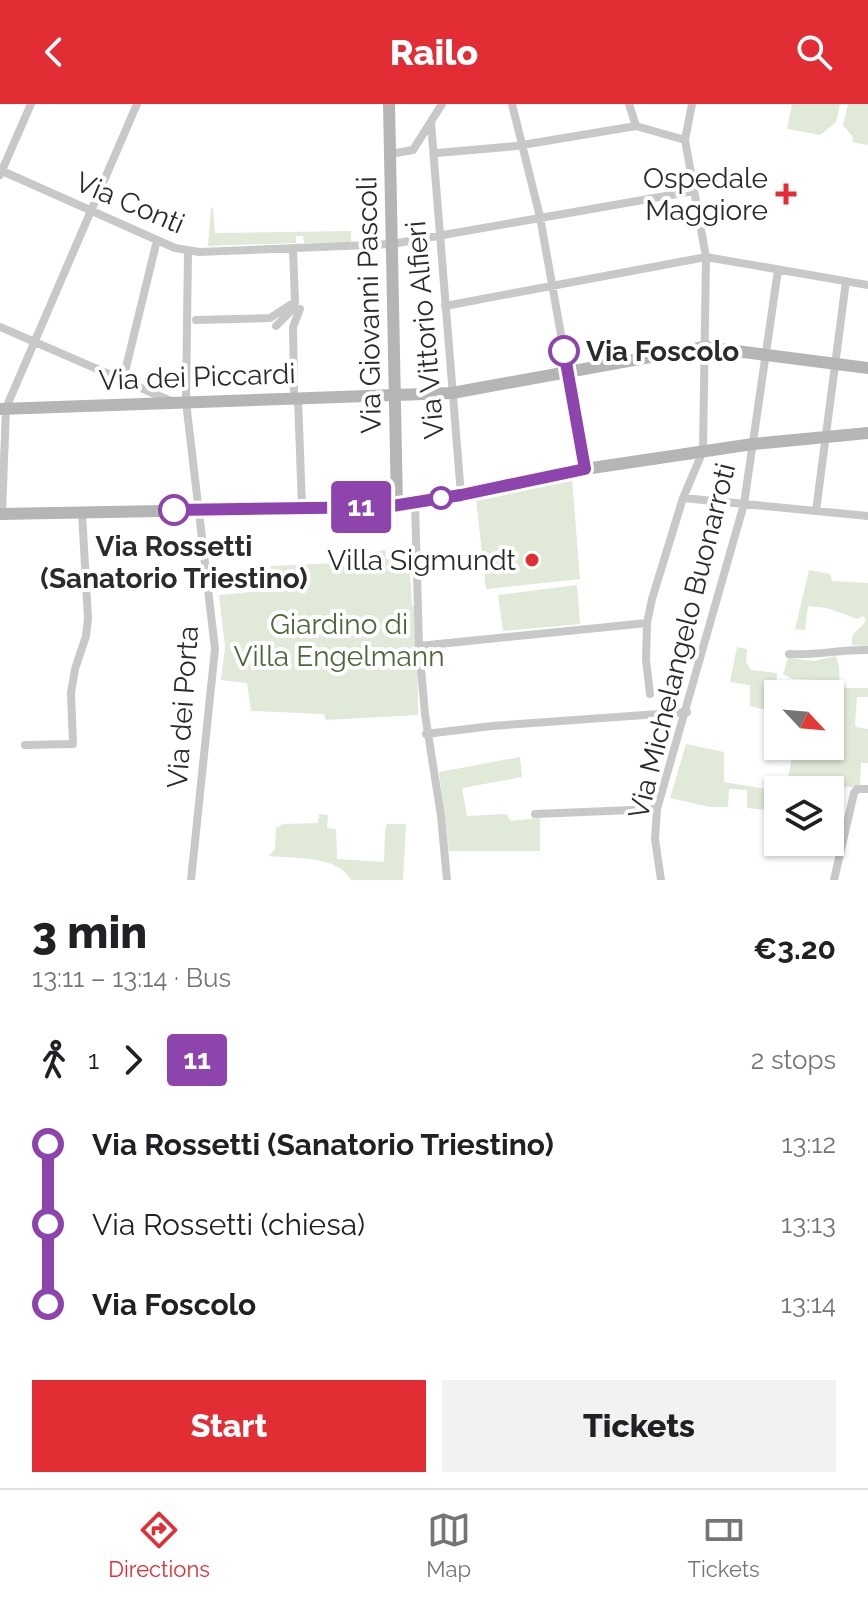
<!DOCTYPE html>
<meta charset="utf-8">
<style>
:root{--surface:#fff;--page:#f2f2f2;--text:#202124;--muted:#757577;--line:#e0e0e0;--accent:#e32d34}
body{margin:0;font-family:Raleway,sans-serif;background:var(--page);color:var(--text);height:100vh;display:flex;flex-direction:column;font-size:30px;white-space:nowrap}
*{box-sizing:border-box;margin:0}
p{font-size:26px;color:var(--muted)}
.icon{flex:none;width:44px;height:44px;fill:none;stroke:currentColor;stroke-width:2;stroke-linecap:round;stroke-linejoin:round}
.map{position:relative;height:776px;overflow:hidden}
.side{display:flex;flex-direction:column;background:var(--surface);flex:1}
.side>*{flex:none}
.badge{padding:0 16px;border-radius:6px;font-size:28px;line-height:52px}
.needle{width:52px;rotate:116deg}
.controls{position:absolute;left:764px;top:576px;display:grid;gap:16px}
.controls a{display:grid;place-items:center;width:80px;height:80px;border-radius:0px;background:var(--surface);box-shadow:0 2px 6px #0004;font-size:40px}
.map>.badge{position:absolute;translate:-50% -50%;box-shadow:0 0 0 4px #fff}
.legs{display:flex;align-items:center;gap:12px;height:88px;padding:0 32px;font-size:26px}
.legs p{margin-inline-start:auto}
.overview{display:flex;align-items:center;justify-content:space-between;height:136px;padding:0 32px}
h1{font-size:44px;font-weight:800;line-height:60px}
.cta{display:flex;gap:16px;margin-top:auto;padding:16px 32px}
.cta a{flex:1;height:92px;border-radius:0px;background:var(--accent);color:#fff;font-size:32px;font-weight:800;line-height:92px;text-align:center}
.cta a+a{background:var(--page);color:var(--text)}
ul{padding:0 32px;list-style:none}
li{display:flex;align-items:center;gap:28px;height:80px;font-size:30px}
li i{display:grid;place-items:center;width:12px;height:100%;margin:0 10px;background:currentColor}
li i::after{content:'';width:20px;height:20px;margin:-10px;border:6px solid;border-radius:50%;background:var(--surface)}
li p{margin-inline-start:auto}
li:first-child i{background:linear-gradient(#0000 50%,currentColor 0)}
li:last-child i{background:linear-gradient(currentColor 50%,#0000 0)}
header{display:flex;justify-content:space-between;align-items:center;height:104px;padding:0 32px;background:var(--accent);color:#fff;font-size:36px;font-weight:800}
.tab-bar{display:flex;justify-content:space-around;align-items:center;height:112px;border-top:2px solid var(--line);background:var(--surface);font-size:22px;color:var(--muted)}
.tab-bar a{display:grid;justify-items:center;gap:4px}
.tab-bar .selected{color:var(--accent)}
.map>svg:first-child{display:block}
</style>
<header><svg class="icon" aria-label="back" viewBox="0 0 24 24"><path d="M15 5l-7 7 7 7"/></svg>Railo<svg class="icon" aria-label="search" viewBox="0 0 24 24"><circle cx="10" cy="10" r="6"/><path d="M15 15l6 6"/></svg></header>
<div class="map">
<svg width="868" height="776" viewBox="0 0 868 776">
<rect width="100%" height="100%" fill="#fff"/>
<path fill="#e1e9d8" d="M 792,0 L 840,0 L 836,18 L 820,31 L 787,25 Z
M 848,0 L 868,0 L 868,41 L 852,38 L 853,33 L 843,21 Z
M 211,103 L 213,104 L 215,129 L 351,127 L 351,138 L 304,139 L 303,132 L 296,132 L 296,139 L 208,142 Z
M 572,374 L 580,475 L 486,485 L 476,394 Z
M 385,446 L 386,455 L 409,450 L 412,502 L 417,502 L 418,611 L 326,616 L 324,610 L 251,607 L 247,579 L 221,576 L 225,543 L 219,491 L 271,486 L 271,462 L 362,458 L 362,450 Z
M 809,466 L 830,470 L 832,477 L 868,479 L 868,542 L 852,541 C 850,526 862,527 866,515 L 863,512 L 858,515 L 827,504 L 808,502 L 805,526 L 795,525 Z
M 577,481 L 580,520 L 503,527 L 498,491 Z
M 737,543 L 747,545 L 746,558 L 751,566 L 777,569 C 775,589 778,610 778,631 L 766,628 L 766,606 L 750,602 L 750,581 L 730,578 Z
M 836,552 L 839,563 L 840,584 L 868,584 L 868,593 L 857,593 L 855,620 L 856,623 L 868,625 L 868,659 L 861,659 L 860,681 L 852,683 L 793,681 L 791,686 L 786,686 L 794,642 L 830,642 L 830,590 L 823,590 L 823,576 L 793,575 L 783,570 L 788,554 L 814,557 Z
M 686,640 L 724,648 L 724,678 L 778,687 L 778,707 L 747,704 L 747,686 L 729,685 L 728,703 L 710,703 L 670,694 Z
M 520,653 L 522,673 L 462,684 L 467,712 L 507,710 L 510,717 L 540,714 L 540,747 L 449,747 L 439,668 Z
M 319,710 L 328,711 L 327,724 L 336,725 L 337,755 L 384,758 L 385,725 L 387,720 L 406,720 L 403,776 L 351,776 C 338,751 295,755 269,752 L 275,745 L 276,724 L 284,720 L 318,719 Z"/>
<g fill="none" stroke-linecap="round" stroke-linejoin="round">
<path stroke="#c8c8c8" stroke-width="8" d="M 512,0 L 540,113 L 585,365
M 629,0 L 636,22
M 431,19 L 461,391
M 522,41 L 636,22 L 685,36
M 437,49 L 517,42
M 390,50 L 413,46 L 442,0
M 0,66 L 175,144 L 199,148 L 392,140 L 694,87
M 0,71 L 31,0
M 188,147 L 186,298 L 215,545 L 191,776
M 445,202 L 706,153 L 868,181
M 196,216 L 270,214 L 290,201
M 276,222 L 291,207 L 295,198 L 293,145
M 0,223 L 171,297
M 123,276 L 157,136
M 294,288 L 293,223 L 300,205
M 298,294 L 302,404
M 683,394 L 868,412
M 415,399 L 419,542 L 425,610 L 441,712 L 447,776
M 816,407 L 846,177
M 2,410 L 6,304 L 137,0
M 419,542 L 647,519
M 789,550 C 816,552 841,545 868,546
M 650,590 L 646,556 L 647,519 L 652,495 L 683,394 L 703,347 L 706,153 L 685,36 L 692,0
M 426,630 L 492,622 L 687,608
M 25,641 L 73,640 L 71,589 L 75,565 L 86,532 L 88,514 L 82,409
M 535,710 L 657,705
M 661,776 L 655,735 L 657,705 L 744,400 L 778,166
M 834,776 L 854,689 L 857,685 L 868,685"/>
<path stroke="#b5b5b5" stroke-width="12" d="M 389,0 L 397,401
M 0,305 L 452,289 L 705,243 L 868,264
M 0,410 L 386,403 L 461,391 L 585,365 L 753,340 L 868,329"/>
</g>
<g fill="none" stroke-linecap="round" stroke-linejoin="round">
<defs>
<path id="line-1" d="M 174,406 L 386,403 L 461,391 L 585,365 L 564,247"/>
</defs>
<use href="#line-1" stroke="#fff" stroke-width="18"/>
<use href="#line-1" stroke="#8e44ad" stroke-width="12"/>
</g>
<g fill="#e32d34" stroke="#fff" stroke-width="3">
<path d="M782 78h8v8h8v8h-8v8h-8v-8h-8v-8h8z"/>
<circle cx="532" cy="456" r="8"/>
</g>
<g fill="#fff" stroke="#8e44ad" stroke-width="4">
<circle cx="564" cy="247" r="14"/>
<circle cx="441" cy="394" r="10"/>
<circle cx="174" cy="406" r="14"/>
</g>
<g text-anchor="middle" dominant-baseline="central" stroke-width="8" stroke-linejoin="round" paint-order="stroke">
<g font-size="28" fill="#2b2b2b" stroke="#fff" text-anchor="end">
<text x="768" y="74">Ospedale<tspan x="768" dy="32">Maggiore</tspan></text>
<text x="516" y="456">Villa Sigmundt</text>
</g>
<g font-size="28" fill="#2b2b2b" stroke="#fff">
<text transform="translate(130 99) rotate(23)">Via Conti</text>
<text transform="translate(369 201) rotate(-91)">Via Giovanni Pascoli</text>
<text transform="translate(425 226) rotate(-95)">Via Vittorio Alfieri</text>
<text transform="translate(197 273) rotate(-2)">Via dei Piccardi</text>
<text transform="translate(682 537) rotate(-76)">Via Michelangelo Buonarroti</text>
<text transform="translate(183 603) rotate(-86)">Via dei Porta</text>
</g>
<g font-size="28" font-weight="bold" fill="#2b2b2b" stroke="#fff" text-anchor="start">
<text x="586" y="247">Via Foscolo</text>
<text x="174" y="442" text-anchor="middle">Via Rossetti<tspan x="174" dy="32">(Sanatorio Triestino)</tspan></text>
</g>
<g font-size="28" fill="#4d663a" stroke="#fff">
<text x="339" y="520">Giardino di<tspan x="339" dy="32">Villa Engelmann</tspan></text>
</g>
</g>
</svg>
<div class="controls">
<a><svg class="needle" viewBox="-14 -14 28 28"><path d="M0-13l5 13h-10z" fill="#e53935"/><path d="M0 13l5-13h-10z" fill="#757577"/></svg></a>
<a><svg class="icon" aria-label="layers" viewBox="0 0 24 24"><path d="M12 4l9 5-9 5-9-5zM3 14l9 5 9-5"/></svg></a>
</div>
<b class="badge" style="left:361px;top:403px;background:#8e44ad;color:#fff">11</b>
</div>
<section class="side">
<div class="overview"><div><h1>3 min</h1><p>13:11 – 13:14 · Bus</p></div><b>€3.20</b></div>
<div class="legs"><svg class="icon" aria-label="walk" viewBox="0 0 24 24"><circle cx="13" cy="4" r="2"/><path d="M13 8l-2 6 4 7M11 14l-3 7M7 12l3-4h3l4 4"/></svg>1<svg class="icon" aria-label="forward" viewBox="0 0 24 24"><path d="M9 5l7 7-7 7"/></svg><b class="badge" style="background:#8e44ad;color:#fff">11</b><p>2 stops</p></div>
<ul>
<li><i style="color:#8e44ad"></i><b>Via Rossetti (Sanatorio Triestino)</b><p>13:12</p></li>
<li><i style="color:#8e44ad"></i><span>Via Rossetti (chiesa)</span><p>13:13</p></li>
<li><i style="color:#8e44ad"></i><b>Via Foscolo</b><p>13:14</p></li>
</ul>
<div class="cta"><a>Start</a><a>Tickets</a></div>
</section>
<nav class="tab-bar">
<a class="selected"><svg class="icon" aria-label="directions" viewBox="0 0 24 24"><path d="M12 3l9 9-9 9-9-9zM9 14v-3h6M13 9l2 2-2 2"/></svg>Directions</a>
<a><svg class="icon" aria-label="map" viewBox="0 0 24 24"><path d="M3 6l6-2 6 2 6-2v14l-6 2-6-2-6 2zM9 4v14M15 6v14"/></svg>Map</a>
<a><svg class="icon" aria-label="tickets" viewBox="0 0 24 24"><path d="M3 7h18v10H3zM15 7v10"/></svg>Tickets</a>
</nav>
